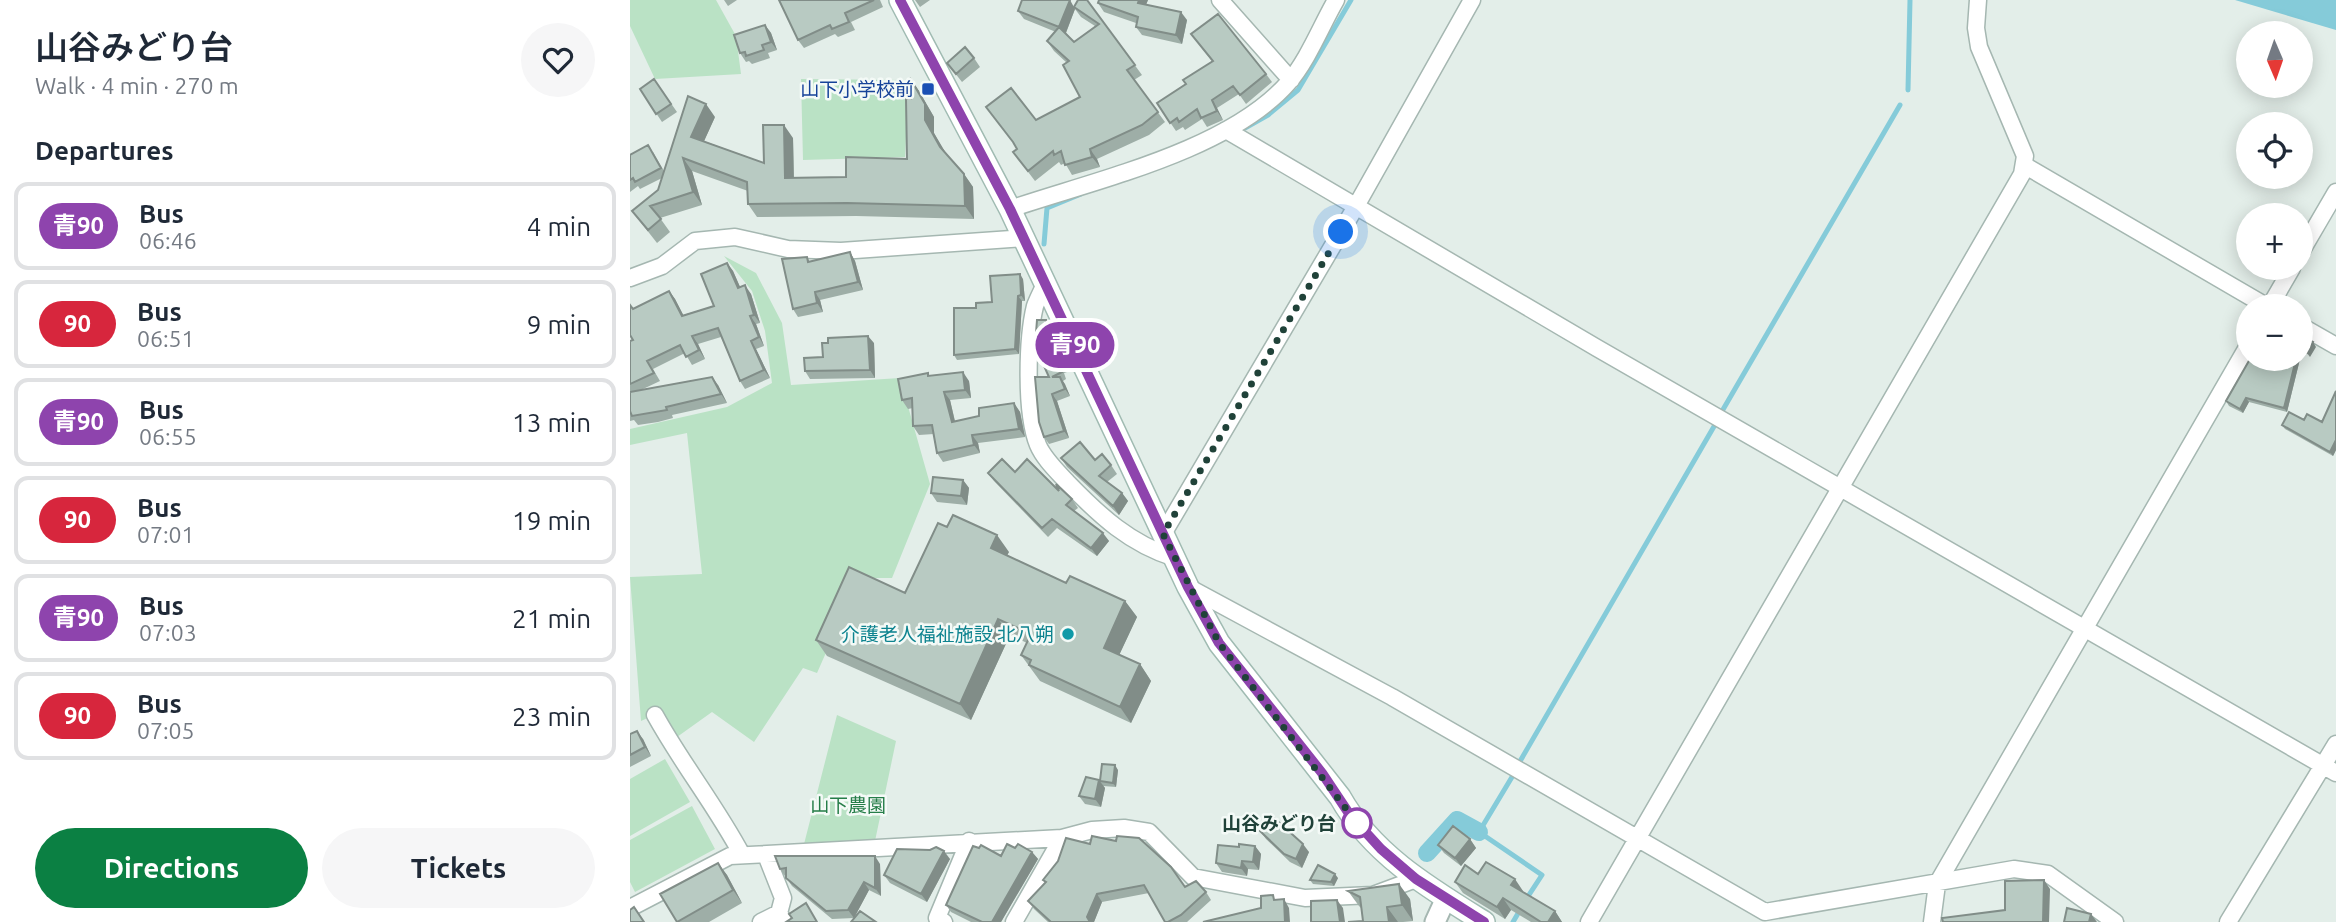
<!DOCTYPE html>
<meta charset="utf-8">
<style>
:root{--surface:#fff;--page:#f6f6f7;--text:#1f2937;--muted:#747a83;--line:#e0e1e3;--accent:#0b8043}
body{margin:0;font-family:Ubuntu,"Noto Sans JP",sans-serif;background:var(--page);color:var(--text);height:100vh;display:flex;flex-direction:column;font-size:26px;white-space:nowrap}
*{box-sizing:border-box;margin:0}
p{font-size:23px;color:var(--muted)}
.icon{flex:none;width:38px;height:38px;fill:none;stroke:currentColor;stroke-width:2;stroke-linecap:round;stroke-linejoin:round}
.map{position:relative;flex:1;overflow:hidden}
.panel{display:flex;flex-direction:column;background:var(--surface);width:630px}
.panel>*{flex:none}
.badge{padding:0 14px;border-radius:23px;font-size:24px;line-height:46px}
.needle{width:46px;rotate:178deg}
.controls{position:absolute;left:1606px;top:21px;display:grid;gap:14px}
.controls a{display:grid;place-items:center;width:77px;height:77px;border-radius:50%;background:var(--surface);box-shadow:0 4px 18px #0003;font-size:35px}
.you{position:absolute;width:35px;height:35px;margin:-18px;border:5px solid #fff;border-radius:50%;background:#1a73e8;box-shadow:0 0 0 10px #1a73e833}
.map>.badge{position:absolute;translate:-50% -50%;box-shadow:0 0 0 4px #fff}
h2{padding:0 35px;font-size:26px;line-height:63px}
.round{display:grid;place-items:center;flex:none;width:74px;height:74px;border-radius:37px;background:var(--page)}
.overview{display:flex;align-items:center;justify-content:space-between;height:119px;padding:0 35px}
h1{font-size:33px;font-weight:600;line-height:52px}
.cta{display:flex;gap:14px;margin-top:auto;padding:14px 35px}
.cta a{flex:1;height:80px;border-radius:42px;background:var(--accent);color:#fff;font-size:28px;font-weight:600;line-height:80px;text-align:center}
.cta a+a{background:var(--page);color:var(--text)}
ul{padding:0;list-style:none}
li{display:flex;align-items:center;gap:21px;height:88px;margin:0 14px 10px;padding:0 21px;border:4px solid var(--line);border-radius:14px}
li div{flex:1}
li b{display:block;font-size:26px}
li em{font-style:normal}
li .badge{min-width:77px;font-weight:700;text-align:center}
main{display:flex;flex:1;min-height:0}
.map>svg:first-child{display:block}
</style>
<main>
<section class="panel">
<div class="overview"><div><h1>山谷みどり台</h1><p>Walk · 4 min · 270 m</p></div><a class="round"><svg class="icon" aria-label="heart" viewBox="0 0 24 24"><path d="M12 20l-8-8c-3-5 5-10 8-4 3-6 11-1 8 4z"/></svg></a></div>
<h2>Departures</h2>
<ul>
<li><span class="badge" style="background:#8e44ad;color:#fff">青90</span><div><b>Bus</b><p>06:46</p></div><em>4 min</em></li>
<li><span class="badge" style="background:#d7263d;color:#fff">90</span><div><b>Bus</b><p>06:51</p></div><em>9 min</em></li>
<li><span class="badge" style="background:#8e44ad;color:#fff">青90</span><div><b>Bus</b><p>06:55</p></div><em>13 min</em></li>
<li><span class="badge" style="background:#d7263d;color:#fff">90</span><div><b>Bus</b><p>07:01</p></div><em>19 min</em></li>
<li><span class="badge" style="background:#8e44ad;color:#fff">青90</span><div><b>Bus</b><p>07:03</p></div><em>21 min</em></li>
<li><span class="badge" style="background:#d7263d;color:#fff">90</span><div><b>Bus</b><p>07:05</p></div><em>23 min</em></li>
</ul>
<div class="cta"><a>Directions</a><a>Tickets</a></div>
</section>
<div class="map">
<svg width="1706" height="922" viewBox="0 0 1706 922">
<rect width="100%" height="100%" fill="#e3eee9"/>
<path fill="#bae2c5" d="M 0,0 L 86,0 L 106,36 L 111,74 L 25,79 L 0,26 Z
M 171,79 L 271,80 L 278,96 L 275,157 L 173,160 Z
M 94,256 L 126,273 L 152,323 L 161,385 L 270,378 L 300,484 L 262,578 L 229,578 L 187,673 L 173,668 L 124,742 L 82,712 L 47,737 L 33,711 L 11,721 L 0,577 L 72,574 L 57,433 L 0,445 L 0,429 L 97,407 L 142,383 L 135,331 L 122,291 Z
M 207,715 L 266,741 L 245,841 L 173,848 Z
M 35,759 L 60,802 L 0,836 L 0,779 Z
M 62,806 L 85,849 L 5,892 L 0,882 L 0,840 Z"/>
<path fill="#85cbd9" d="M 1605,0 L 1706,0 L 1706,30 Z"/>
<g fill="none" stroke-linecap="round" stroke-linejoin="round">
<path stroke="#85cbd9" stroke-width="5" d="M 1278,90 L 1280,0
M 615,128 L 638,115 L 668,90 L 721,0
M 414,244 L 417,208 L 451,194
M 1091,413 L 1270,105
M 889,763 L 1086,423
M 882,777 L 849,832 L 912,875 L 895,901
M 883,922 L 890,910"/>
<path stroke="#85cbd9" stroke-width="18" d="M 797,853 L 827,820 L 849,832"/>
<defs>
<path id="minor" d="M 590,0 L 661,80
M 596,130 L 967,348 L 1706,773
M 1394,165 L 1636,306
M 380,209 C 465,180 598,151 658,83 C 678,60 691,26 706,0
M 1671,252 L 1706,192
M 0,278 L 32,266 L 65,241 L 105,237 L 158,249 L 211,251 L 394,238
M 416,281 C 413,289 408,298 405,306 C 397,339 395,413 408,445 C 414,459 427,471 437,482 C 470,516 500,544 545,558
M 1640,306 L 1662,268
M 1671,326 L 1706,346
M 533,534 L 725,208 L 842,0
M 558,587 L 762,697 L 1135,912 L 1384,869 L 1418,874 L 1485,922
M 25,715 C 52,764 86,806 112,855
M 136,855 L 153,898 L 149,913
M 0,908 L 100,856 L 432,838 L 462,830 L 494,828 L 519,832 L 563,877 L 675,898 L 743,895 L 786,879
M 131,922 L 149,913 L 153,920
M 314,922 L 307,918 L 339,841
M 384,922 L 432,838
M 959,922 L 1392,174 L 1395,156 L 1349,47 L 1346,28 L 1348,0
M 1302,922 L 1307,884 L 1619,344
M 1598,922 L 1706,744"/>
<path id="tertiary" d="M 805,922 L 816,898"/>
<path id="secondary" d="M 270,0 L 380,209 L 558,587 L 589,643 L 710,797 C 742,854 799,888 854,922"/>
</defs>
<use href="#minor" stroke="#a5b7b1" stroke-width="19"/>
<use href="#tertiary" stroke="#a5b7b1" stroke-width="23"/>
<use href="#secondary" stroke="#a0bbb2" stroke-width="24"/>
<use href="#minor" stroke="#fff" stroke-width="16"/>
<use href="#tertiary" stroke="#fff" stroke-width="19"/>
<use href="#secondary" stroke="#fff" stroke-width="21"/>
</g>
<path fill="#9eaea7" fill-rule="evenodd" d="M 94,0 L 107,0 L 98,6 Z
M 149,0 L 250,0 L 253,7 L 221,22 L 225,30 L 208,37 L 205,34 L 174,48 L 168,40 Z
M 285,0 L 300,0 L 290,7 Z
M 457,0 L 512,75 L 504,80 L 535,122 L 519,135 L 467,159 L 470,167 L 442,175 L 435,163 L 431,165 L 429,162 L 405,181 L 383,152 L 387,149 L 387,147 L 356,107 L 406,120 L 450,97 L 437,63 L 424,51 L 417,41 L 426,32 L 394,19 L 388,11 L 444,7 ZM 445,9 L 451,17 L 465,26 L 444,42 L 436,33 Z
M 518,0 L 516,5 L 557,20 L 552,44 L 512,35 L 506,27 L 506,23 L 474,12 L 468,3 Z
M 135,25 L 141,33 L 147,50 L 138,53 L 140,58 L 122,64 L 119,61 L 116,62 L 110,53 Z
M 561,34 L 636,74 L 642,82 L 616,104 L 609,94 L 587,108 L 593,120 L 577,127 L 572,119 L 555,130 L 553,127 L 546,131 L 527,103 L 556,84 L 582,61 Z
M 344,58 L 350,67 L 332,82 L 317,63 Z
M 280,78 L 289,91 L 304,117 L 304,133 L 315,153 L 334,174 L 343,187 L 344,219 L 226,216 L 127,217 L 118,204 L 118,191 L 62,171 L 72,205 L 30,218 L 40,232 L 27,243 L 2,211 L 28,190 L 32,178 L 10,189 L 8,186 L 0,192 L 0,155 L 23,152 L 34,171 L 85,117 L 74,141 L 134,163 L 163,138 L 164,178 L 216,177 L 277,159 L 281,99 Z
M 24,79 L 47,112 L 32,122 L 10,89 Z
M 220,252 L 225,261 L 233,290 L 190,300 L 193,312 L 168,317 L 163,309 L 177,257 L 180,262 Z
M 97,263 L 103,271 L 110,287 L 121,294 L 130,323 L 126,324 L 134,346 L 126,349 L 140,378 L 115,389 L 110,381 L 91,337 L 68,344 L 75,359 L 62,365 L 55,353 L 23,369 L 30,381 L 13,389 L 88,385 L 97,403 L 42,415 L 43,418 L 28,422 L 8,425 L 4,420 L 0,421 L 0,341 L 3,340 L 3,309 L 39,291 L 45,299 L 53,315 L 84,306 Z
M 393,279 L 395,301 L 392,301 L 389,354 L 327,360 L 324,355 L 346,308 L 362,302 Z
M 416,320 L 421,327 L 422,342 L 430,348 L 440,371 L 434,373 L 436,379 L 433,381 L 440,396 L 427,401 L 439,438 L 419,444 L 414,437 L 419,377 Z
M 244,343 L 245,378 L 180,379 L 175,371 L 193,357 Z
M 1620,359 L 1670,359 L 1657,412 L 1619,402 L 1613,413 L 1599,406 L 1596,401 Z
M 298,373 L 300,376 L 339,381 L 341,398 L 320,400 L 325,421 L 349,416 L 384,403 L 390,412 L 395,437 L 348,443 L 350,453 L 313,462 L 307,453 L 304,434 L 289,435 L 283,426 L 283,408 L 278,409 L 272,400 Z
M 1706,391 L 1706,450 L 1703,456 L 1655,429 L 1652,425 L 1674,420 L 1692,422 Z
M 431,458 L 465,460 L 481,465 L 487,474 L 477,482 L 492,493 L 498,501 L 489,515 L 437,467 Z
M 385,472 L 429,491 L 442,499 L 448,508 L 444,511 L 479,541 L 467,556 L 427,528 L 418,537 L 364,481 L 358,473 Z
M 333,480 L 339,488 L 337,505 L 307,502 L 301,493 Z
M 379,552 L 377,555 L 436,583 L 495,601 L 507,617 L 489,655 L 510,664 L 521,681 L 501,723 L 410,681 L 391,655 L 397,643 L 380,635 L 341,720 L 197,656 L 186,640 L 275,593 Z
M 0,734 L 13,739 L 21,756 L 0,767 Z
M 488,770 L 486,787 L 473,786 L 475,788 L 471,807 L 455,804 L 449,796 Z
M 630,831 L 679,852 L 672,868 L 660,862 L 636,839 Z
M 840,839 L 846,848 L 831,866 L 814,853 L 808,845 Z
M 625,846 L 631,854 L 629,870 L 618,869 L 617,876 L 592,872 L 586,863 L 609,847 Z
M 385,848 L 402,852 L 408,859 L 371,922 L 341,922 L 321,912 L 316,905 L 371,856 Z
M 300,850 L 320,859 L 297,902 L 260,883 L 254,875 Z
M 428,861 L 576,892 L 581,900 L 557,922 L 535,922 L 519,893 L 472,902 L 464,922 L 418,922 L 404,909 L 398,901 L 415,883 L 413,880 Z
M 88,863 L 97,875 L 112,903 L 79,922 L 47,922 Z
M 250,864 L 251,896 L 239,890 L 224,918 L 202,919 L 162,886 L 150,869 Z
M 848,874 L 893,891 L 892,892 L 925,911 L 932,922 L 901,922 L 881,910 L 875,919 L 833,893 L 825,882 Z
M 708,878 L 704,886 L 683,884 L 680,880 Z
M 718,891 L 780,899 L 783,921 L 773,922 L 718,922 L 733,921 L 731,908 L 729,906 Z"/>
<path fill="#818d88" d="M 440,0 L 445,9 L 435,35 L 429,27 Z
M 509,0 L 518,0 L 513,11 L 508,3 Z
M 551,12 L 557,20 L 552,44 L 546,35 Z
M 135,25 L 141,33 L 147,50 L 141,42 Z
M 280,78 L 289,91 L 304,117 L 304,133 L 320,160 L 310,147 L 295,120 Z
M 582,100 L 587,108 L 593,120 L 587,111 Z
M 76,104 L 85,117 L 70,150 L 61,137 Z
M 154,125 L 163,138 L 164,191 L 155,178 Z
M 460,149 L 467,159 L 470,167 L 462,157 Z
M 53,158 L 62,171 L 72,205 L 63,192 Z
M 334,174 L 343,187 L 344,219 L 335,206 Z
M 220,252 L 225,261 L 233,290 L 228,282 Z
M 97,263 L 103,271 L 114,296 L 108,288 Z
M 390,274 L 393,279 L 395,301 L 391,295 Z
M 115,285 L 121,294 L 130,323 L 124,315 Z
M 39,291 L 45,299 L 58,324 L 52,316 Z
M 185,292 L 190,300 L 193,312 L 187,303 Z
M 388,296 L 392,301 L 389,354 L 385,349 Z
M 120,316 L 126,324 L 134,346 L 129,337 Z
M 416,320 L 421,327 L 423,351 L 418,344 Z
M 62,336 L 68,344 L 75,359 L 69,350 Z
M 238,336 L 244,343 L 245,378 L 240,370 Z
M 121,341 L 126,349 L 140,378 L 134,370 Z
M 425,341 L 430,348 L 440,371 L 435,364 Z
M 1683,342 L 1686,347 L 1680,357 L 1677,353 Z
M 1666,359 L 1670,359 L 1657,412 L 1654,408 Z
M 333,372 L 339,381 L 341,398 L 335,390 Z
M 82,377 L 88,385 L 97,403 L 91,394 Z
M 430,377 L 435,384 L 440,396 L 435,389 Z
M 314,392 L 320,400 L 327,431 L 322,422 Z
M 422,394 L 427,401 L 439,438 L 434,431 Z
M 1616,398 L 1619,402 L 1613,413 L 1610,409 Z
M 384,403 L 390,412 L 395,437 L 389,429 Z
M 342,435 L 348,443 L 350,453 L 344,445 Z
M 1706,440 L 1706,450 L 1703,456 L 1700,452 Z
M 333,480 L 339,488 L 337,505 L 331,496 Z
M 492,493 L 498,501 L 489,515 L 483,506 Z
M 473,533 L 479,541 L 467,556 L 461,548 Z
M 367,535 L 379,552 L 372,565 L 361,548 Z
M 495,601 L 507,617 L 485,664 L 474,648 Z
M 368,619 L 380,635 L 341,720 L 330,704 Z
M 510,664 L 521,681 L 501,723 L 490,707 Z
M 7,731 L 13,739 L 21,756 L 15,747 Z
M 485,765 L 488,770 L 486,787 L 483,783 Z
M 469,780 L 475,788 L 471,807 L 465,799 Z
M 840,839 L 846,848 L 831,866 L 825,858 Z
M 673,844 L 679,852 L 672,868 L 666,859 Z
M 625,846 L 631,854 L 629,870 L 623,862 Z
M 314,851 L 320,859 L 297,902 L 291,894 Z
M 402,852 L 408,859 L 371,922 L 362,922 Z
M 245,856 L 250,864 L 251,896 L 245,888 Z
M 612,861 L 618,869 L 617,876 L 611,868 Z
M 88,863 L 97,875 L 112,903 L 103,890 Z
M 705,874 L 708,878 L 704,886 L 701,882 Z
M 885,879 L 893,891 L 889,896 L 881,885 Z
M 1414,880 L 1420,889 L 1419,922 L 1413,922 Z
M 234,882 L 239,890 L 224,918 L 218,910 Z
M 769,884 L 780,899 L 783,921 L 772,905 Z
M 467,894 L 472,902 L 464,922 L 460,922 L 457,917 Z
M 873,898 L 881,910 L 875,919 L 867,907 Z
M 654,899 L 659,908 L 660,922 L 655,922 Z
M 707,900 L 713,908 L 715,922 L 710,922 Z
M 757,907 L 768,922 L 759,922 Z
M 925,911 L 932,922 L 918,922 Z
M 1461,914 L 1467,922 L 1459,922 Z"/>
<path fill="#b8cac2" stroke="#818d88" stroke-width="2" d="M 149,0 L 244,0 L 215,13 L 219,22 L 202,29 L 200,25 L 168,40 Z
M 392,0 L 440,0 L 429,27 L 388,11 Z
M 448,0 L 457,0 L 505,65 L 497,70 L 528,112 L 512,125 L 460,149 L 462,157 L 435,165 L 431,151 L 424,155 L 423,151 L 398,171 L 383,152 L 387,149 L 383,142 L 356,107 L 381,88 L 406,120 L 450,97 L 433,65 L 439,61 L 417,41 L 429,27 L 444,42 L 469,24 L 444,7 Z
M 469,0 L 509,0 L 508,3 L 551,12 L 546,35 L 506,27 L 508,17 L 468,3 Z
M 588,14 L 636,74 L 610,95 L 603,86 L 582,100 L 587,111 L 571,118 L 567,109 L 549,122 L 547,118 L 540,123 L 527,103 L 556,84 L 553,80 L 583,61 L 561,34 Z
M 135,25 L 141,42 L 132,45 L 134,50 L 116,56 L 115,52 L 110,53 L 104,35 Z
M 335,47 L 344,58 L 326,74 L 317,63 Z
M 280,78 L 295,104 L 295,120 L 310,147 L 334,174 L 335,206 L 217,203 L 118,204 L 117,182 L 53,158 L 63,192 L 20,206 L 31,219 L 18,230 L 2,211 L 28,190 L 58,96 L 76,104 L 61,137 L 134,163 L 133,125 L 154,125 L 155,178 L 216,177 L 216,157 L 277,159 L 276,99 L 281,99 Z
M 24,79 L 41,104 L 26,114 L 10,89 Z
M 18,145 L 31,168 L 5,182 L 3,178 L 0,180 L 0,155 Z
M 220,252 L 228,282 L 185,292 L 187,303 L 163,309 L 152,259 L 177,257 L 178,262 Z
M 97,263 L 108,288 L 115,285 L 124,315 L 120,316 L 129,337 L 121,341 L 134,370 L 110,381 L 88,328 L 62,336 L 69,350 L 56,357 L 50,345 L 17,361 L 24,373 L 0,384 L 0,341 L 3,340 L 0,335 L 0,305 L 3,309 L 39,291 L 52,316 L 84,306 L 71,274 Z
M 390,274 L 391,295 L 388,296 L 385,349 L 324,355 L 324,308 L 346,308 L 346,303 L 362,302 L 360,276 Z
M 407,320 L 416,320 L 418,344 L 425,341 L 435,364 L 429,367 L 432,372 L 422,377 L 430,377 L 435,389 L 422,394 L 434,431 L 414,437 L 409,422 L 405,377 L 419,377 L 405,346 Z
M 238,336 L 240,370 L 175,371 L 174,358 L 193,357 L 192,343 L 198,343 L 198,338 Z
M 1671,336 L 1683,342 L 1677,353 L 1671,350 Z
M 1620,359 L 1666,359 L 1654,408 L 1616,398 L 1610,409 L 1596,401 Z
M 333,372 L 335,390 L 314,392 L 322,422 L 349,416 L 349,408 L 384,403 L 389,429 L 342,435 L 344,445 L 307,453 L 302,425 L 283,426 L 282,398 L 272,400 L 268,379 L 298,373 L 298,376 Z
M 82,377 L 91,394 L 36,407 L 37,410 L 2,416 L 0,411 L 0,392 Z
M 1706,391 L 1706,440 L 1700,452 L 1652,425 L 1659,412 L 1674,420 L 1677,414 L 1692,422 Z
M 450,442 L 465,460 L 472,454 L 481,465 L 469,476 L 492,493 L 483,506 L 431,458 Z
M 372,459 L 385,472 L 397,459 L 429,491 L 426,484 L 442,499 L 436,505 L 473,533 L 461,548 L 422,519 L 412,528 L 358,473 Z
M 303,477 L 333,480 L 331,496 L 301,493 Z
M 323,515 L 367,535 L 361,548 L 436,583 L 440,576 L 495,601 L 474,648 L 510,664 L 490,707 L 399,665 L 401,660 L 391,655 L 401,634 L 368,619 L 330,704 L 186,640 L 219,567 L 275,593 L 308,523 L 317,527 Z
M 7,731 L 15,747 L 0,755 L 0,734 Z
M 472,764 L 485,765 L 483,783 L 470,781 Z
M 456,777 L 469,780 L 465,799 L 449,796 Z
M 643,817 L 673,844 L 666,859 L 654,854 L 630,831 Z
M 823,826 L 840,839 L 825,858 L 808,845 Z
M 462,836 L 486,841 L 487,836 L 509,838 L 541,867 L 555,887 L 566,881 L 576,892 L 551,915 L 538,922 L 535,922 L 514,885 L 467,894 L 457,917 L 460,922 L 421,922 L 398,901 L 416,882 L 413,880 L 428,861 L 436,838 L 460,844 Z
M 377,844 L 385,848 L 388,844 L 402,852 L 362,922 L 352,922 L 316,905 L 343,846 L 349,848 L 351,845 L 371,856 Z
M 609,844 L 625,846 L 623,862 L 612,861 L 611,868 L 586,863 L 588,845 L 609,847 Z
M 306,847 L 314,851 L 291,894 L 254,875 L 267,849 L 300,850 Z
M 145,856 L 245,856 L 245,888 L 234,882 L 218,910 L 196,911 L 156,878 L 156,868 L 150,869 Z
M 856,862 L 885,879 L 881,885 L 925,911 L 918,922 L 911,922 L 873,898 L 867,907 L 825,882 L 835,865 L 848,874 Z
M 88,863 L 103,890 L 47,922 L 30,894 Z
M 688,865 L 705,874 L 701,882 L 680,880 Z
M 1414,880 L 1413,922 L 1313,922 L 1312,918 L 1375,910 L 1375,881 Z
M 769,884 L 772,905 L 757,907 L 759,922 L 718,922 L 733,921 L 730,897 L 718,891 Z
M 643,895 L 644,900 L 654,899 L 655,922 L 573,922 L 631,908 L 631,896 Z
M 707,900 L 710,922 L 681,922 L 681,901 Z
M 176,903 L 187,922 L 156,922 L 162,918 L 159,914 Z
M 4,907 L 14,922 L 0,922 L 0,910 Z
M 1437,908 L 1461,914 L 1459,922 L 1434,922 Z
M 230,911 L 246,922 L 221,922 Z"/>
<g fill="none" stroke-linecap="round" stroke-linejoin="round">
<defs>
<path id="line" d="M 270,0 L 380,209 L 558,587 L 589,643 L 692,773 L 720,815 L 751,849 L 786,879 L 854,922"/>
</defs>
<use href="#line" stroke="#fff" stroke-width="16"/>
<use href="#line" stroke="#8e44ad" stroke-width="10"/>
<path stroke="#204239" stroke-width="7" stroke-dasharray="0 12.6" d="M 711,232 L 533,534 L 589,643 L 727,823"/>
</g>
<rect fill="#1a4fb4" stroke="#f4faf7" stroke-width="2.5" x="291" y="82" width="14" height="14" rx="3.5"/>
<circle fill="#0f9aa8" stroke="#f4faf7" stroke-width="2.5" cx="438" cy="634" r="7"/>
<circle fill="#fff" stroke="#8e44ad" stroke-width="3.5" cx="727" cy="823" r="14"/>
<g text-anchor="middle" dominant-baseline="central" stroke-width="5" stroke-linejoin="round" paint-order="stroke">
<g font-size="19" fill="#164399" stroke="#f4faf7" text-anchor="end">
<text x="284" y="89">山下小学校前</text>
</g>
<g font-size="19" fill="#0d838f" stroke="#f4faf7" text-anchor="end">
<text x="424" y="634">介護老人福祉施設 北八朔</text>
</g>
<g font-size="19" fill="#267e49" stroke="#f4faf7">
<text x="218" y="805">山下農園</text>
</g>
<g font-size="19" font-weight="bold" fill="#204239" stroke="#f4faf7" text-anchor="end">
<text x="706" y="823">山谷みどり台</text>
</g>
</g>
</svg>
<div class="controls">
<a><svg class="needle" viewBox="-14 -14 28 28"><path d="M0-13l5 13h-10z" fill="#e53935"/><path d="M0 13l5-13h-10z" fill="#747a83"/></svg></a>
<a><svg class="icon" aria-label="locate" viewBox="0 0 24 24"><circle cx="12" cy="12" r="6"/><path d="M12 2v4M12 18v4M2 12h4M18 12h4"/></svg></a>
<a>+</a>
<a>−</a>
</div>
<div class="you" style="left:711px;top:232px"></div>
<b class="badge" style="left:445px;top:345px;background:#8e44ad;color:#fff">青90</b>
</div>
</main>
